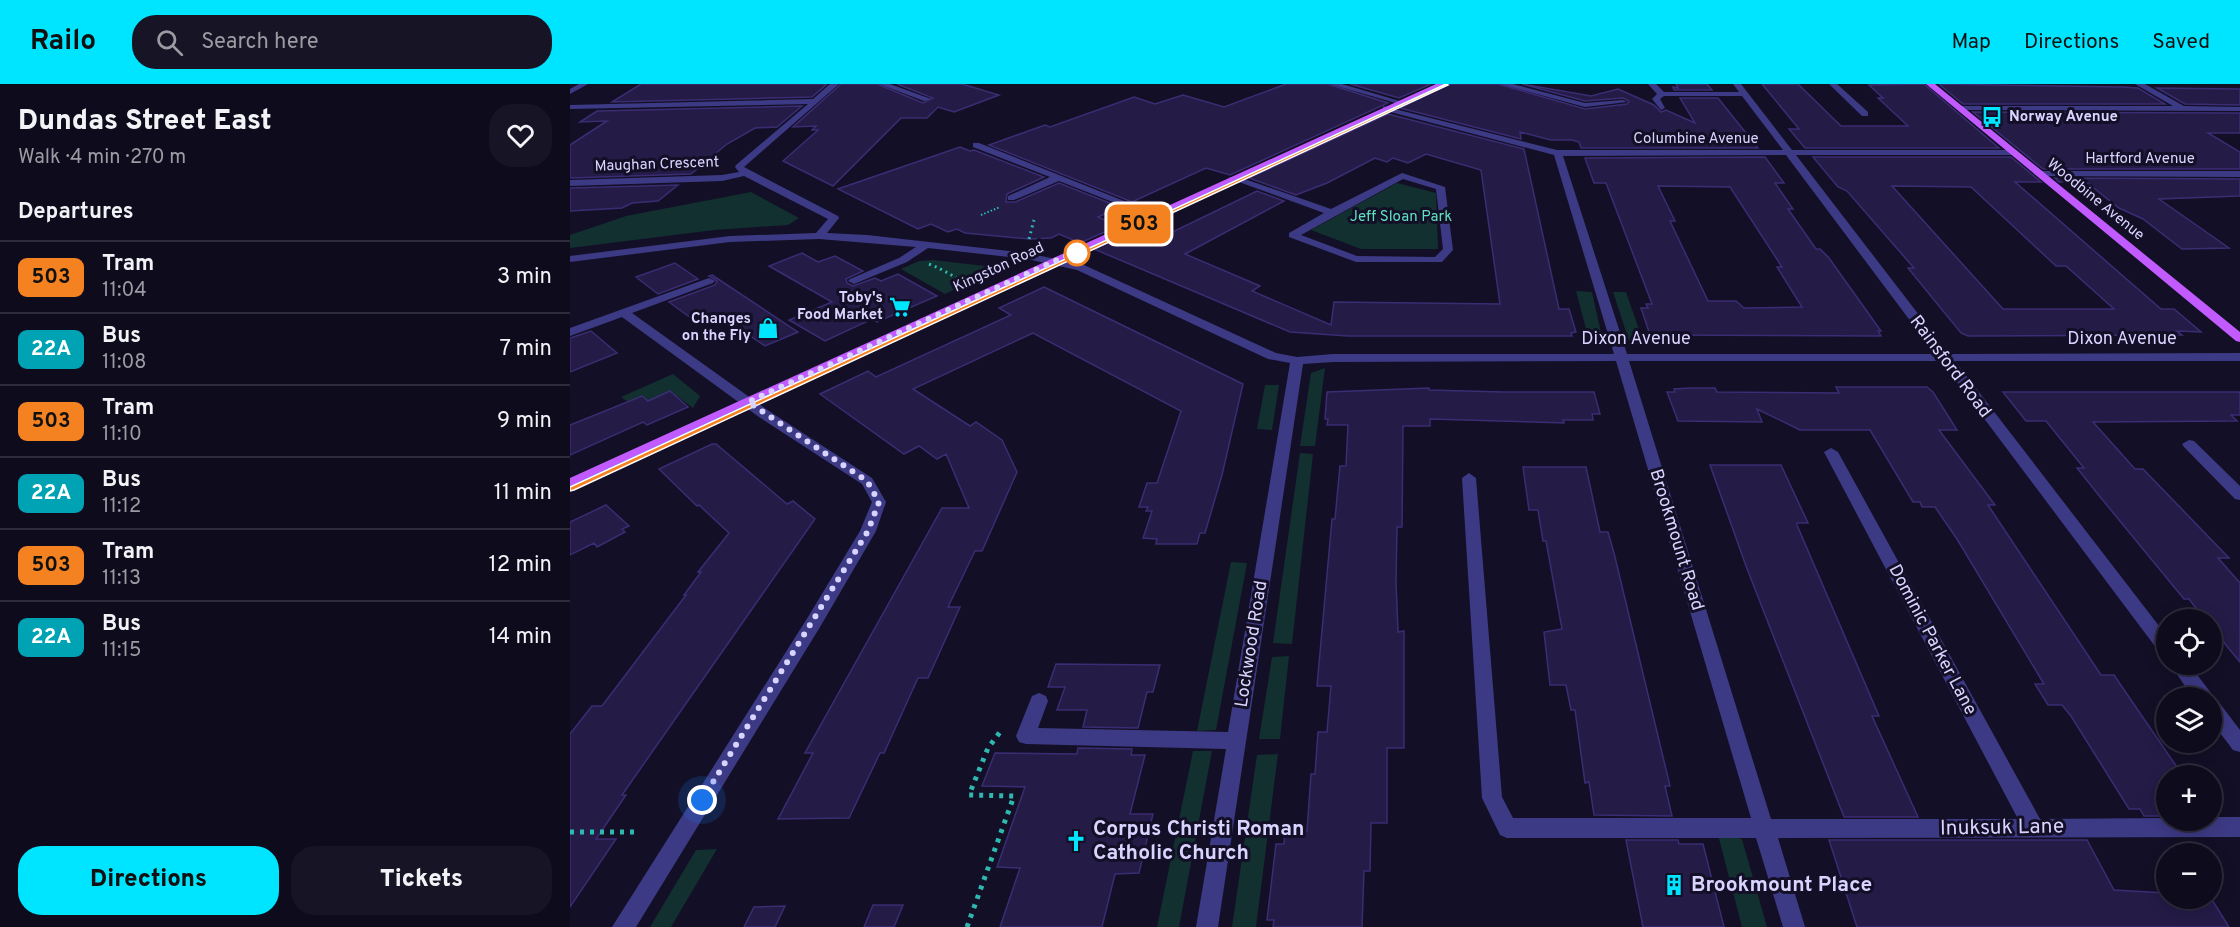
<!DOCTYPE html>
<meta charset="utf-8">
<style>
:root{--surface:#0e0b1c;--page:#171425;--text:#f1f3f6;--muted:#9b9ba3;--line:#2e2b3b;--accent:#00e5ff}
body{margin:0;font-family:Overpass,sans-serif;background:var(--page);color:var(--text);height:100vh;display:flex;flex-direction:column;font-size:22px;white-space:nowrap}
*{box-sizing:border-box;margin:0}
p{font-size:20px;color:var(--muted)}
.icon{flex:none;width:33px;height:33px;fill:none;stroke:currentColor;stroke-width:2;stroke-linecap:round;stroke-linejoin:round}
.map{position:relative;flex:1;overflow:hidden}
.side{display:flex;flex-direction:column;background:var(--surface);width:570px}
.side>*{flex:none}
.badge{padding:0 12px;border-radius:9px;font-size:21px;line-height:39px}
.controls{position:absolute;left:1586px;top:525px;display:grid;gap:12px}
.controls a{display:grid;place-items:center;width:66px;height:66px;border-radius:50%;background:var(--surface);box-shadow:0 3px 15px #0003,0 0 0 2px var(--line);font-size:30px}
.you{position:absolute;width:30px;height:30px;margin:-15px;border:4px solid #fff;border-radius:50%;background:#1a73e8;box-shadow:0 0 0 9px #1a73e833}
.map>.badge{position:absolute;translate:-50% -50%;box-shadow:0 0 0 3px #fff}
h2{padding:0 18px;font-size:22px;line-height:54px}
.round{display:grid;place-items:center;flex:none;width:63px;height:63px;border-radius:24px;background:var(--page)}
.summary{display:flex;align-items:center;justify-content:space-between;height:102px;padding:0 18px}
h1{font-size:28px;font-weight:800;line-height:45px}
.cta{display:flex;gap:12px;margin-top:auto;padding:12px 18px}
.cta a{flex:1;height:69px;border-radius:24px;background:var(--accent);color:#111;font-size:24px;font-weight:800;line-height:69px;text-align:center}
.cta a+a{background:var(--page);color:var(--text)}
ul{padding:0;list-style:none}
li{display:flex;align-items:center;gap:18px;height:72px;padding:0 18px;border-top:2px solid var(--line)}
li div{flex:1}
li b{display:block;font-size:22px}
li em{font-style:normal}
li .badge{min-width:66px;font-weight:700;text-align:center}
header{display:flex;align-items:center;gap:36px;box-sizing:border-box;height:84px;padding:0 30px;background:var(--accent);color:#111}
header strong{font-size:28px}
nav{display:flex;gap:33px;margin-inline-start:auto;font-size:21px}
.search{width:420px;height:54px;background:var(--page);display:flex;align-items:center;gap:15px;box-sizing:border-box;padding:0 21px;border-radius:24px;color:var(--muted);font-size:22px}
main{display:flex;flex:1;min-height:0}
.map>svg:first-child{display:block}
</style>
<header>
<strong>Railo</strong>
<div class="search"><svg class="icon" aria-label="search" viewBox="0 0 24 24"><circle cx="10" cy="10" r="6"/><path d="M15 15l6 6"/></svg>Search here</div>
<nav><a>Map</a><a>Directions</a><a>Saved</a></nav>
</header>
<main>
<section class="side">
<div class="summary"><div><h1>Dundas Street East</h1><p>Walk · 4 min · 270 m</p></div><a class="round"><svg class="icon" aria-label="heart" viewBox="0 0 24 24"><path d="M12 20l-8-8c-3-5 5-10 8-4 3-6 11-1 8 4z"/></svg></a></div>
<h2>Departures</h2>
<ul>
<li><span class="badge" style="background:#f58220;color:#111">503</span><div><b>Tram</b><p>11:04</p></div><em>3 min</em></li>
<li><span class="badge" style="background:#00a3b4;color:#fff">22A</span><div><b>Bus</b><p>11:08</p></div><em>7 min</em></li>
<li><span class="badge" style="background:#f58220;color:#111">503</span><div><b>Tram</b><p>11:10</p></div><em>9 min</em></li>
<li><span class="badge" style="background:#00a3b4;color:#fff">22A</span><div><b>Bus</b><p>11:12</p></div><em>11 min</em></li>
<li><span class="badge" style="background:#f58220;color:#111">503</span><div><b>Tram</b><p>11:13</p></div><em>12 min</em></li>
<li><span class="badge" style="background:#00a3b4;color:#fff">22A</span><div><b>Bus</b><p>11:15</p></div><em>14 min</em></li>
</ul>
<div class="cta"><a>Directions</a><a>Tickets</a></div>
</section>
<div class="map">
<svg width="1670" height="843" viewBox="0 0 1670 843">
<rect width="100%" height="100%" fill="#130f26"/>
<path fill="#12302f" d="M 827,99 L 866,109 L 868,165 L 791,165 L 741,146 Z
M 181,108 L 229,134 L 218,141 L 144,146 L 0,164 L 0,151 L 56,132 Z
M 363,176 L 415,182 L 421,189 L 375,210 L 331,185 L 349,177 Z
M 1006,207 L 1022,208 L 1033,258 L 1020,260 Z
M 1043,208 L 1056,208 L 1074,260 L 1060,260 Z
M 755,284 L 745,362 L 730,362 L 741,289 Z
M 103,290 L 130,312 L 123,324 L 100,307 L 78,317 L 58,318 L 51,313 Z
M 695,301 L 709,301 L 702,346 L 687,345 Z
M 730,369 L 743,370 L 722,560 L 703,559 Z
M 661,478 L 677,479 L 646,646 L 627,647 Z
M 719,572 L 710,655 L 689,655 L 702,573 Z
M 623,667 L 642,667 L 609,843 L 587,843 Z
M 708,670 L 686,843 L 662,843 L 687,671 Z
M 1147,747 L 1172,755 L 1197,843 L 1172,843 Z
M 147,765 L 101,843 L 80,843 L 126,766 Z"/>
<path fill="#241b47" stroke="#3b2d73" stroke-width="1.5" fill-rule="evenodd" d="M 71,0 L 257,0 L 242,13 L 42,18 Z
M 271,0 L 307,0 L 353,19 L 363,14 L 327,0 L 392,0 L 429,11 L 384,28 L 368,23 L 357,34 L 331,34 L 263,102 L 213,77 L 248,46 L 242,46 L 246,42 L 223,43 Z
M 716,0 L 758,0 L 818,19 L 660,91 L 636,84 L 562,118 L 419,61 L 475,41 L 480,43 L 564,13 L 585,20 L 613,11 L 654,23 Z
M 780,0 L 861,0 L 829,14 Z
M 879,0 L 928,0 L 1015,25 L 1057,20 L 1059,17 L 1053,14 L 1015,17 L 952,0 L 1021,12 L 1048,5 L 1084,21 L 1091,28 L 1096,26 L 1125,39 L 1110,14 L 1148,14 L 1188,64 L 1011,64 L 1009,58 L 1002,56 L 981,56 L 950,48 L 951,55 L 830,24 Z
M 1106,0 L 1137,0 L 1142,6 L 1104,6 L 1103,3 L 1108,4 Z
M 1192,0 L 1228,0 L 1271,42 L 1338,42 L 1308,14 L 1313,14 L 1299,1 L 1354,0 L 1429,64 L 1235,64 L 1219,45 L 1229,45 Z
M 1369,0 L 1552,3 L 1568,4 L 1595,20 L 1393,20 Z
M 1587,4 L 1670,5 L 1670,21 L 1615,20 Z
M 232,22 L 207,43 L 185,44 L 157,60 L 121,90 L 0,94 L 0,61 L 37,37 L 10,38 L 27,27 Z
M 1403,28 L 1670,29 L 1670,49 L 1638,49 L 1670,68 L 1670,85 L 1473,85 Z
M 818,30 L 954,65 L 989,225 L 999,225 L 1006,248 L 1001,249 L 1002,252 L 778,252 L 720,248 L 524,165 L 562,148 L 584,157 L 687,107 L 714,117 L 615,170 L 690,202 L 682,207 L 761,241 L 764,218 L 930,220 L 911,86 L 856,70 L 838,79 L 823,74 L 817,78 L 805,74 L 757,99 L 726,111 L 679,94 Z
M 390,63 L 400,67 L 404,66 L 474,93 L 437,110 L 436,118 L 445,118 L 489,99 L 550,123 L 528,133 L 548,142 L 510,159 L 489,150 L 481,154 L 460,155 L 395,149 L 387,145 L 378,148 L 361,140 L 348,145 L 268,105 Z
M 1195,73 L 1214,99 L 1205,99 L 1223,125 L 1218,125 L 1246,165 L 1250,165 L 1259,174 L 1311,247 L 1308,247 L 1311,252 L 1080,251 L 1071,224 L 1078,224 L 1076,220 L 1082,220 L 1036,99 L 1024,99 L 1015,74 ZM 1088,102 L 1160,103 L 1212,183 L 1207,183 L 1232,223 L 1174,224 L 1166,217 L 1138,217 L 1100,137 L 1105,137 Z
M 1243,73 L 1441,73 L 1471,98 L 1445,98 L 1591,225 L 1604,225 L 1631,248 L 1607,247 L 1612,251 L 1398,252 L 1391,249 L 1338,184 L 1344,184 L 1277,107 L 1268,103 ZM 1322,102 L 1401,103 L 1486,182 L 1496,182 L 1544,225 L 1433,225 Z
M 1485,94 L 1670,95 L 1670,112 L 1589,115 L 1659,164 L 1612,165 L 1573,135 L 1549,124 L 1516,98 L 1489,98 Z
M 108,101 L 88,117 L 62,119 L 52,124 L 0,127 L 0,104 Z
M 232,169 L 248,178 L 265,172 L 293,187 L 276,195 L 277,199 L 283,202 L 305,194 L 311,197 L 328,190 L 367,212 L 307,238 L 302,235 L 255,257 L 219,236 L 262,218 L 199,182 Z
M 105,179 L 128,195 L 88,210 L 66,193 Z
M 142,191 L 228,248 L 195,262 L 154,234 L 147,237 L 144,234 L 129,240 L 99,218 L 145,201 L 147,197 L 139,192 Z
M 474,203 L 673,300 L 652,391 L 635,449 L 630,449 L 627,460 L 586,460 L 587,455 L 573,454 L 582,427 L 576,427 L 578,423 L 569,423 L 577,399 L 587,399 L 611,327 L 463,249 L 343,305 L 400,342 L 406,338 L 432,356 L 447,388 L 412,467 L 405,467 L 378,523 L 390,523 L 358,594 L 348,594 L 314,669 L 310,669 L 279,734 L 208,735 L 243,669 L 235,669 L 372,424 L 399,424 L 376,370 L 367,375 L 349,362 L 334,370 L 250,310 L 298,287 L 306,293 L 441,231 L 429,224 Z
M 21,247 L 47,269 L 0,288 L 0,254 Z
M 1266,303 L 1357,303 L 1363,308 L 1387,346 L 1369,346 L 1425,421 L 1418,421 L 1531,591 L 1544,591 L 1613,692 L 1596,692 L 1596,732 L 1574,732 L 1570,725 L 1559,725 L 1501,632 L 1492,621 L 1478,621 L 1465,600 L 1474,600 L 1387,455 L 1365,423 L 1352,423 L 1350,418 L 1343,418 L 1300,346 L 1230,346 L 1187,325 L 1192,338 L 1108,337 L 1097,308 L 1105,308 L 1104,305 L 1121,304 L 1145,304 L 1147,308 L 1269,309 Z
M 859,304 L 859,306 L 933,308 L 1024,308 L 1030,330 L 1022,330 L 1023,336 L 993,336 L 994,339 L 860,335 L 860,342 L 833,342 L 832,443 L 827,443 L 826,498 L 828,548 L 834,547 L 834,664 L 817,664 L 817,739 L 801,739 L 800,787 L 794,787 L 792,843 L 703,843 L 704,836 L 697,836 L 706,760 L 714,760 L 715,747 L 737,747 L 741,690 L 745,690 L 748,648 L 757,648 L 761,602 L 747,602 L 762,435 L 765,435 L 770,382 L 776,382 L 778,341 L 757,341 L 758,335 L 755,335 L 757,308 Z
M 100,307 L 118,323 L 77,341 L 73,338 L 0,371 L 0,341 L 72,312 L 78,317 Z
M 1433,308 L 1670,308 L 1670,331 L 1661,331 L 1667,337 L 1523,338 L 1565,385 L 1573,385 L 1659,474 L 1648,474 L 1670,499 L 1670,578 L 1641,543 L 1641,536 L 1635,536 L 1619,515 L 1614,515 L 1531,414 L 1507,384 L 1514,384 L 1476,337 L 1456,337 Z
M 142,360 L 146,360 L 217,420 L 223,417 L 245,435 L 52,711 L 56,711 L 26,755 L 46,755 L 0,823 L 0,650 L 22,622 L 32,622 L 116,511 L 114,511 L 131,488 L 128,488 L 159,449 L 129,421 L 127,422 L 89,385 Z
M 1140,381 L 1211,381 L 1238,439 L 1227,439 L 1227,441 L 1309,632 L 1302,632 L 1348,733 L 1274,733 L 1176,482 Z
M 953,383 L 1016,383 L 1030,448 L 1038,448 L 1044,469 L 1100,702 L 1095,702 L 1102,732 L 1024,731 L 1019,698 L 1015,699 L 1005,626 L 1001,626 L 996,601 L 980,601 L 974,548 L 992,545 L 976,457 L 973,457 L 968,426 L 959,426 Z
M 36,421 L 59,442 L 52,445 L 55,448 L 27,463 L 24,459 L 0,471 L 0,438 Z
M 486,580 L 590,581 L 583,608 L 577,608 L 568,644 L 513,643 L 517,626 L 487,626 L 495,603 L 478,603 Z
M 508,664 L 562,665 L 561,671 L 575,671 L 560,730 L 583,730 L 569,789 L 545,790 L 532,843 L 430,843 L 450,784 L 427,783 L 455,703 L 412,702 L 425,669 L 507,670 Z
M 1056,756 L 1108,756 L 1109,760 L 1133,760 L 1154,843 L 1073,843 Z
M 1259,756 L 1517,756 L 1544,806 L 1596,809 L 1596,814 L 1641,814 L 1659,843 L 1287,843 Z
M 303,821 L 333,821 L 324,843 L 294,843 Z
M 215,822 L 205,843 L 174,843 L 184,823 Z"/>
<g fill="none" stroke-linecap="round" stroke-linejoin="round">
<path stroke="#2fb8b0" stroke-width="2" stroke-dasharray="1.5 2" stroke-linecap="butt" d="M 411,131 L 430,123"/>
<path stroke="#2fb8b0" stroke-width="3" stroke-dasharray="2 4" stroke-linecap="butt" d="M 459,155 L 464,136
M 359,180 C 375,186 383,193 397,199"/>
<path stroke="#2fb8b0" stroke-width="5" stroke-dasharray="4 6" stroke-linecap="butt" d="M 0,748 L 64,748
M 397,843 L 444,712 L 399,711 L 418,664 L 433,644"/>
<path fill="#3d3a85" fill-rule="evenodd" d="M 9,0 L 18,0 L 0,10 L 0,5 Z
M 260,0 L 269,0 L 174,83 L 268,132 L 269,134 L 257,149 L 297,151 L 457,169 L 514,181 L 706,269 L 727,273 L 763,270 L 1044,270 L 984,71 L 813,26 L 813,22 L 987,66 L 1213,66 L 1172,12 L 1094,12 L 1090,15 L 1095,24 L 1091,26 L 1082,15 L 1087,10 L 1078,0 L 1086,0 L 1094,8 L 1169,8 L 1163,0 L 1171,0 L 1222,66 L 1446,66 L 1447,68 L 1443,71 L 1226,71 L 1379,270 L 1670,269 L 1670,277 L 1385,277 L 1596,551 L 1596,571 L 1590,569 L 1371,277 L 1059,277 L 1201,735 L 1448,735 L 1254,368 L 1261,364 L 1268,368 L 1470,735 L 1596,734 L 1596,736 L 1641,736 L 1641,733 L 1670,733 L 1670,753 L 1208,754 L 1235,843 L 1213,843 L 1186,754 L 937,754 L 930,751 L 912,714 L 892,394 L 899,389 L 906,394 L 932,713 L 943,734 L 1181,734 L 1046,277 L 763,278 L 733,280 L 648,843 L 626,843 L 656,665 L 456,660 L 449,658 L 446,652 L 462,612 L 469,609 L 476,612 L 478,617 L 468,644 L 658,648 L 720,279 L 698,275 L 507,186 L 457,175 L 358,164 L 337,178 L 284,200 L 278,197 L 280,195 L 329,174 L 346,163 L 249,155 L 160,158 L 0,178 L 0,172 L 160,152 L 246,149 L 258,135 L 174,92 L 152,97 L 0,102 L 0,96 L 152,91 L 169,88 L 165,83 L 166,81 L 238,20 L 0,25 L 0,21 L 243,15 ZM 1216,71 L 1365,270 L 1057,270 L 993,72 Z
M 309,0 L 320,0 L 361,15 L 354,17 Z
M 760,0 L 772,0 L 833,18 L 829,20 Z
M 930,0 L 943,0 L 1015,19 L 1053,16 L 1057,18 L 1015,23 Z
M 1259,0 L 1267,0 L 1298,28 L 1298,32 L 1292,32 Z
M 1565,0 L 1575,0 L 1614,22 L 1670,23 L 1670,27 L 1389,26 L 1385,24 L 1389,22 L 1603,22 Z
M 403,59 L 409,59 L 589,131 L 581,133 L 489,97 L 444,116 L 438,116 L 438,112 L 480,93 L 403,63 Z
M 1470,87 L 1670,87 L 1670,93 L 1467,92 L 1467,88 Z
M 832,89 L 875,103 L 883,166 L 872,178 L 786,178 L 719,153 L 719,149 L 754,129 L 658,94 L 666,92 L 761,125 ZM 833,95 L 866,105 L 873,165 L 865,173 L 787,172 L 731,151 Z
M 139,194 L 145,197 L 143,199 L 62,229 L 199,327 L 302,394 L 316,418 L 306,447 L 250,543 L 66,843 L 42,843 L 238,533 L 290,447 L 302,418 L 292,400 L 189,333 L 52,233 L 0,252 L 0,244 Z
M 1619,356 L 1624,357 L 1670,402 L 1670,416 L 1665,415 L 1614,363 L 1612,360 Z
M 1600,580 L 1619,580 L 1641,609 L 1642,616 L 1648,617 L 1670,646 L 1670,668 L 1663,666 L 1641,637 L 1641,614 L 1623,614 Z"/>
<path fill="#c25bff" fill-rule="evenodd" d="M 866,0 L 877,0 L 0,405 L 0,394 Z
M 1356,0 L 1365,0 L 1670,248 L 1670,258 L 1666,257 Z"/>
<path stroke="#00e5ff" stroke-width="1.5" d="M 0,403 L 876,0"/>
</g>
<path fill="#f58220" stroke="#fff" stroke-width="1.5" d="M 876,0 L 878,1 L 4,406 L 0,407 L 0,403 Z"/>
<g fill="none" stroke-linecap="round" stroke-linejoin="round">
<path stroke="#d9d4ff" stroke-width="6" stroke-dasharray="0 10.8" d="M 132,716 L 298,447 L 309,418 L 297,397 L 178,318 L 509,166 L 507,169"/>
</g>
<defs>
<symbol id="bus-bare" viewBox="-9 -9 18 18"><path d="M-5-6H5V4H4V6H2V4H-2V6H-4V4H-5ZM-3.5-4V0h7V-4ZM-3.5 1.2v1.5H-2V1.2ZM2 1.2v1.5H3.5V1.2Z" fill="#00e5ff" stroke="#130f26" stroke-width="2.5" paint-order="stroke"/></symbol>
<symbol id="supermarket-bare" viewBox="-9 -9 18 18"><path d="M-6-5.5h2.5l.6 2H6L4.5 2H-2.5L-4.4-4H-6ZM-1.5 3.2a1.3 1.3 0 1 0 .1 0ZM3 3.2a1.3 1.3 0 1 0 .1 0Z" fill="#00e5ff" stroke="#130f26" stroke-width="2.5" paint-order="stroke"/></symbol>
<symbol id="shop-bare" viewBox="-9 -9 18 18"><path d="M-5-2.5h2.3a2.7 3.5 0 0 1 5.4 0H5L5.5 6h-11ZM-1.5-2.5h3a1.5 2.3 0 0 0-3 0Z" fill="#00e5ff" stroke="#130f26" stroke-width="2.5" paint-order="stroke"/></symbol>
<symbol id="church-bare" viewBox="-9 -9 18 18"><path d="M-1.2-6h2.4v3.5h3.3v2.4h-3.3V6h-2.4V-.1h-3.3v-2.4h3.3Z" fill="#00e5ff" stroke="#130f26" stroke-width="2.5" paint-order="stroke"/></symbol>
<symbol id="building-bare" viewBox="-9 -9 18 18"><path d="M-4-6H4V6H1V3H-1V6H-4ZM-2.5-4.3h1.7v1.8h-1.7ZM.8-4.3h1.7v1.8H.8ZM-2.5-1h1.7V.8h-1.7ZM.8-1h1.7V.8H.8Z" fill="#00e5ff" stroke="#130f26" stroke-width="2.5" paint-order="stroke"/></symbol>
</defs>
<g fill-rule="evenodd">
<use href="#bus-bare" x="1407" y="18" width="30" height="30"/>
<use href="#supermarket-bare" x="315" y="208" width="30" height="30"/>
<use href="#shop-bare" x="183" y="229" width="30" height="30"/>
<use href="#church-bare" x="491" y="742" width="30" height="30"/>
<use href="#building-bare" x="1089" y="786" width="30" height="30"/>
</g>
<circle fill="#fff" stroke="#f58220" stroke-width="3" cx="507" cy="169" r="12"/>
<g text-anchor="middle" dominant-baseline="central" stroke-width="6" stroke-linejoin="round" paint-order="stroke">
<g font-size="15" font-weight="bold" fill="#d9d4ff" stroke="#130f26" text-anchor="end">
<text x="1439" y="33" text-anchor="start">Norway Avenue</text>
<text x="313" y="214">Toby's<tspan x="313" dy="17">Food Market</tspan></text>
<text x="181" y="235">Changes<tspan x="181" dy="17">on the Fly</tspan></text>
</g>
<g font-size="15" fill="#d9d4ff" stroke="#130f26">
<text x="1126" y="55">Columbine Avenue</text>
<text x="1570" y="75">Hartford Avenue</text>
<text transform="translate(87 81) rotate(-2)">Maughan Crescent</text>
<text transform="translate(1525 116) rotate(39)">Woodbine Avenue</text>
<text transform="translate(429 184) rotate(-25)">Kingston Road</text>
</g>
<g font-size="15" fill="#5fe0c0" stroke="#130f26">
<text x="831" y="133">Jeff Sloan Park</text>
</g>
<g font-size="18" fill="#d9d4ff" stroke="#130f26">
<text x="1066" y="255">Dixon Avenue</text>
<text x="1552" y="255">Dixon Avenue</text>
<text transform="translate(1380 283) rotate(53)">Rainsford Road</text>
<text transform="translate(1106 456) rotate(73)">Brookmount Road</text>
<text transform="translate(1362 556) rotate(62)">Dominic Parker Lane</text>
<text transform="translate(682 560) rotate(-81)">Lockwood Road</text>
</g>
<g font-size="21" fill="#d9d4ff" stroke="#130f26">
<text transform="translate(1432 744) rotate(-1)">Inuksuk Lane</text>
</g>
<g font-size="21" font-weight="bold" fill="#d9d4ff" stroke="#130f26" text-anchor="start">
<text x="523" y="745">Corpus Christi Roman<tspan x="523" dy="24">Catholic Church</tspan></text>
<text x="1121" y="801">Brookmount Place</text>
</g>
</g>
</svg>
<div class="controls">
<a><svg class="icon" aria-label="locate" viewBox="0 0 24 24"><circle cx="12" cy="12" r="6"/><path d="M12 2v4M12 18v4M2 12h4M18 12h4"/></svg></a>
<a><svg class="icon" aria-label="layers" viewBox="0 0 24 24"><path d="M12 4l9 5-9 5-9-5zM3 14l9 5 9-5"/></svg></a>
<a>+</a>
<a>−</a>
</div>
<div class="you" style="left:132px;top:716px"></div>
<b class="badge" style="left:569px;top:140px;background:#f58220;color:#111">503</b>
</div>
</main>
